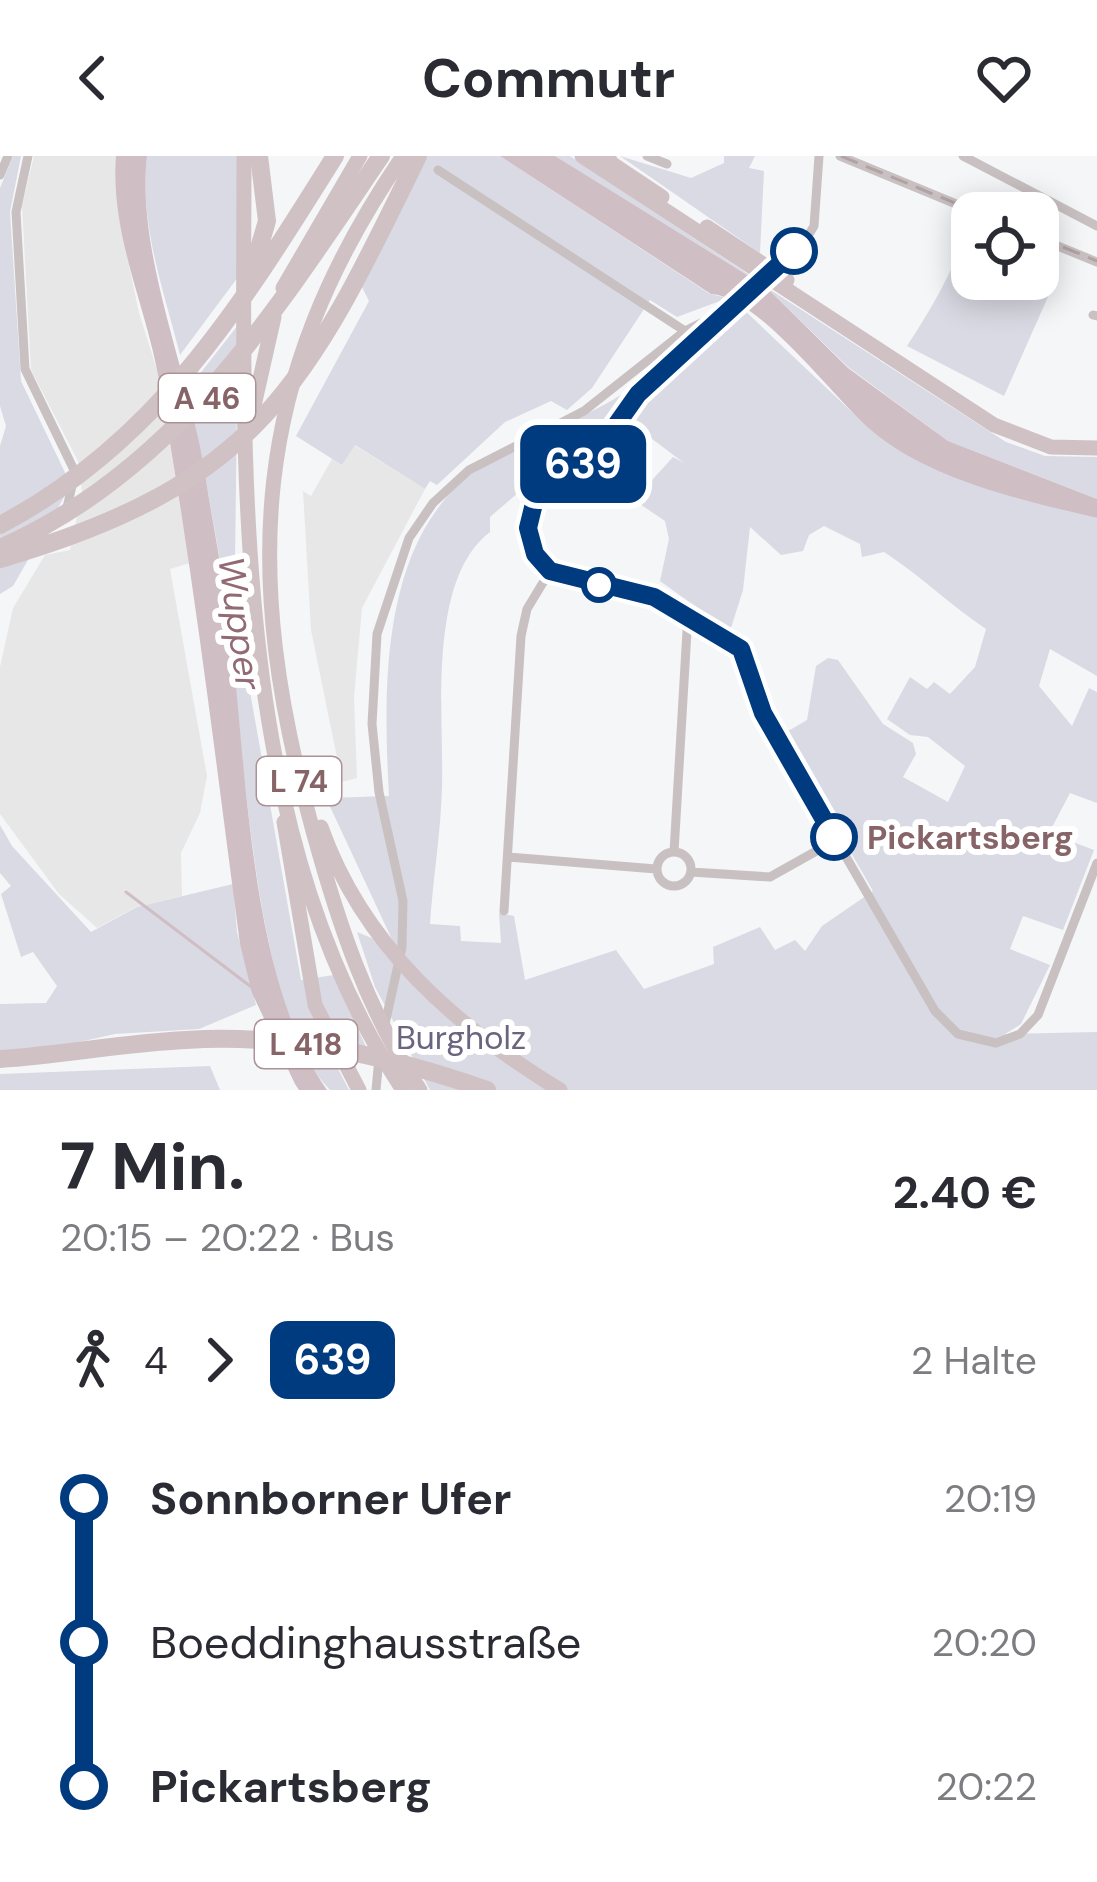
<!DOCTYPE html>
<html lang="de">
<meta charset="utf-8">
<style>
:root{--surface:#fff;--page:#f7f7f7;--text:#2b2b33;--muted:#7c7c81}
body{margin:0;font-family:"DM Sans",sans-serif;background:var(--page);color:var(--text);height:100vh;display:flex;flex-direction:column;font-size:45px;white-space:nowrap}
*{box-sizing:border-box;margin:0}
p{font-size:39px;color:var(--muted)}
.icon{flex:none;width:66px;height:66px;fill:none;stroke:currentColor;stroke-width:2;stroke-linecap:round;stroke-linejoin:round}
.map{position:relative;height:934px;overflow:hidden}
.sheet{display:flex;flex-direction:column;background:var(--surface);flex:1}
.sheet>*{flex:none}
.badge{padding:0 24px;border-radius:18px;font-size:42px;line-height:78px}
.tools{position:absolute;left:951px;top:36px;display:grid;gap:24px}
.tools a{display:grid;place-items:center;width:108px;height:108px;border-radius:24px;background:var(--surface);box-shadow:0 6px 30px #0003;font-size:60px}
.map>.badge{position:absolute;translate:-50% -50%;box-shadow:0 0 0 6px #fff}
.legs{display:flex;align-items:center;gap:18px;height:132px;padding:0 60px;font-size:39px}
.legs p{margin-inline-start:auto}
.overview{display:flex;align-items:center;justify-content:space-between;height:204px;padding:0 60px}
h1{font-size:66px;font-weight:700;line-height:90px}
ul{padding:0 60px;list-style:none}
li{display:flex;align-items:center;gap:42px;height:144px;font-size:45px}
li i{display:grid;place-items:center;width:18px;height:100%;margin:0 15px;background:currentColor}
li i::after{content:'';width:30px;height:30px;margin:-15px;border:9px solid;border-radius:50%;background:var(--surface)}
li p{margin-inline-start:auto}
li:first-child i{background:linear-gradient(#0000 50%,currentColor 0)}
li:last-child i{background:linear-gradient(currentColor 50%,#0000 0)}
header{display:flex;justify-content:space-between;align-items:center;height:156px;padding:0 60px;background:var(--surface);font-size:54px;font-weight:700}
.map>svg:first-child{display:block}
</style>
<header><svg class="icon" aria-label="back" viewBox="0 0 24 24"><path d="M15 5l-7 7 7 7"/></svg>Commutr<svg class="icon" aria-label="heart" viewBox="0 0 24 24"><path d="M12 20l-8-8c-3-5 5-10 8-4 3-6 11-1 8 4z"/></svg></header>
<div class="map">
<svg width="1097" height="934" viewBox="0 0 1097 934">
<rect width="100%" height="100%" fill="#f4f6f8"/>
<path fill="#e8e7e8" d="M 34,0 L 116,0 L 119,60 L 139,157 L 158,217 L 190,407 L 170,413 L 207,620 L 200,657 L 181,697 L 182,740 L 136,751 L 97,772 L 59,738 L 0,658 L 0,511 L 13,452 L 45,399 L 70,394 L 82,336 L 78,305 L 31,214 L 22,50 Z
M 354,289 L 425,333 L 362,452 L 354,541 L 357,622 L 342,626 L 311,474 L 303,335 L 311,340 L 332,303 L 342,309 Z"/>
<path fill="#dadae4" d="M 13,0 L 21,0 L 10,56 L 21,225 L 71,329 L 13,430 L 0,438 L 0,290 L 6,270 L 0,250 L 0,32 Z
M 147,0 L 237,0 L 238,121 L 180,199 C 164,134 139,69 147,0 Z
M 425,0 L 500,0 L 710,138 L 728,142 L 677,161 L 650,144 L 592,232 L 567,254 L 551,245 L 505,266 L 437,329 L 430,325 L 425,333 L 355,289 L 342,309 L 296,280 L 369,145 L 362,131 Z
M 555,0 L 570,0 L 751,120 L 737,118 Z
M 620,0 L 691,22 L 724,7 L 724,0 L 755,0 L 749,12 L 764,15 L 760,97 Z
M 961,92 L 972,97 L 972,123 L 1028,123 L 1051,134 L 1004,240 L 907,190 C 928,158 946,127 961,92 Z
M 766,131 L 1006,286 L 1045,300 L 1097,301 L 1097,343 L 948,285 L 848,211 Z
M 741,151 L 872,275 L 928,308 L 983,330 L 1097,362 L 1097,520 L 1050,493 L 1039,530 L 1072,570 L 1089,532 L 1097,536 L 1097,647 L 1070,637 L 1049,677 L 1094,694 L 1063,774 L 1023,760 L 1010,793 L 1050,809 L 1021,868 L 1005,878 L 1097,876 L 1097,934 L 430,934 L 375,831 L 357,776 L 396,792 L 326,642 L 389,640 C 383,529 379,371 489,306 C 534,279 583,264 627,235 C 622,287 561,308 525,338 L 519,336 L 490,361 L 490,376 C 427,424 444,560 442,630 C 441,676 433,722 430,768 L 460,770 L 461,785 L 501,787 L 499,757 L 514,760 L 525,824 L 616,794 L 644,833 L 714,808 L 713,791 L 760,771 L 775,794 L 795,784 L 805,795 L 822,770 L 873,735 L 783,578 L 807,564 L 816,510 L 828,502 L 838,504 L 883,568 L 913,587 L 916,598 L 903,621 L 948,646 L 965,610 L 928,581 L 910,579 L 887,563 L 910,521 L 927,533 L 934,526 L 950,538 L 975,511 L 986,473 C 950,449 921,420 884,396 L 862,401 L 860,388 L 824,370 L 809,379 L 803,395 L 781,399 L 750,371 L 743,434 L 730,475 L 660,425 L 669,383 L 665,365 L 634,344 L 673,301 L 684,307 L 627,264 L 643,243 L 726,175 Z
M 238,169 L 235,406 L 246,513 L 301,824 L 334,819 L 366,891 L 323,884 L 349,934 L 330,934 C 253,857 243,579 229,467 C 219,389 203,310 188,233 Z
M 0,669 L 12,690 L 91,776 L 137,751 L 233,728 L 237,776 L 256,849 L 199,873 L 115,878 L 44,894 L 0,896 L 0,848 L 46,847 L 57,830 L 33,796 L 21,801 L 1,738 L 11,730 L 0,717 Z
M 210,910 L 220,934 L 0,934 L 0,918 Z"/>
<path fill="#cfbec3" d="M 116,0 L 147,0 C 136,97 188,214 204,312 C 212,363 222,414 229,465 C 247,603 247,821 327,934 L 299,934 L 295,928 L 252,837 L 240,788 C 215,600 193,411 159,224 C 146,149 110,79 116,0 Z
M 500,0 L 555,0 L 766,131 L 848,212 L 948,285 L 1097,343 L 1097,362 C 1023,344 932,325 872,275 C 834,243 759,140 711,138 Z"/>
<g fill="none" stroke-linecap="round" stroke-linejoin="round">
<path stroke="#cfbec3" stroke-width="3" d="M 126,736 L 254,833"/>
<path stroke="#c9c0c1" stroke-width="9" d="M 28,0 L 16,56 L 25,213 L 75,316 L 67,352
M 647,0 L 667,8
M 840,0 L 978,57
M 963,0 L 1097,70
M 438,14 L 685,175
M 0,19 L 8,0
M 1038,82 L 1097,106
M 720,158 L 707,180 L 638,238 L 597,296 L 538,331 L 528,372 L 535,398 L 550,415 L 654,441 L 741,493 L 763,557 L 935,855 L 958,878 L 996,887 L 1020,878 L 1038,859 L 1097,707
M 1093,159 L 1097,160
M657 713a17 17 0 1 1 34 0a17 17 0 1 1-34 0Z
M 674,696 L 688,458
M 508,701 L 656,713
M 691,716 L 770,721 L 836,684
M 504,755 L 521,480 L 527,453 L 550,415
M 385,868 L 402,791 L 403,745 L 379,636 L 372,568 L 377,478 L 409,382 L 433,347 L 469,314 L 584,255 L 685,175 L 725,155 L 805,85 L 814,70 L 819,0
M 376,934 L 379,902"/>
<path stroke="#d0c2c4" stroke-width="15" d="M 582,0 L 994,269 L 1051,291 L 1097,292
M 602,1 L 662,41
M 707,71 L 787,124"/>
<path stroke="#d0c2c4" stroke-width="15" d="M 244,0 C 244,304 227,669 403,934
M 403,0 C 249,225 242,418 313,675 C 338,766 367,855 420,934
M 283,132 L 360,0
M 253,254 L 274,161
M 284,666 L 315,849 L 359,934
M 321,671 C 363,790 455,870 560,934"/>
<path stroke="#d0c2c4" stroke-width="18" d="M 606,0 L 609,6
M 252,116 L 267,65 L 259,0
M 0,369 C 158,286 243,147 335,0
M 0,392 C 178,314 276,154 381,0
M 0,403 C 259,328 307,229 418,0
M 0,903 C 62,899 123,887 186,884 C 289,877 390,900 487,934"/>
<path stroke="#b0a3a4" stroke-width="3" stroke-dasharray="18 9" stroke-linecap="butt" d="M 841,0 L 979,57
M 1038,81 L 1097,105"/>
</g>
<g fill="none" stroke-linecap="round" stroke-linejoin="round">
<defs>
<path id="line-1" d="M 794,95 L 638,238 L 597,296 L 538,331 L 528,372 L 535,398 L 550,415 L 654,441 L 741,493 L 763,557 L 834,681"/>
</defs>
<use href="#line-1" stroke="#fff" stroke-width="27"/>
<use href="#line-1" stroke="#003b80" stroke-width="18"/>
</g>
<g fill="#fff" stroke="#003b80" stroke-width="6">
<circle cx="794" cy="95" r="21"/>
<circle cx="599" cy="429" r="15"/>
<circle cx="834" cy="681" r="21"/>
</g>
<g text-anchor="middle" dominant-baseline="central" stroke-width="12" stroke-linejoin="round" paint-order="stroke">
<g fill="#fff" stroke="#ab9295" stroke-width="3">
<rect x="159" y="218" width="96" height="48" rx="9"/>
<rect x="257" y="601" width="84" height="48" rx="9"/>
<rect x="255" y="864" width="102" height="48" rx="9"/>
</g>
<g font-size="30" font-weight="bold" fill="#876468">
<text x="207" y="242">A 46</text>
<text x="299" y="625">L 74</text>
<text x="306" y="888">L 418</text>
</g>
<g font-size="33" font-weight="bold" fill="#876468" stroke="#fff" text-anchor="start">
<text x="867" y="681">Pickartsberg</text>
</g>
<g font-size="33" fill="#6a647e" stroke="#fff">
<text x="461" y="881">Burgholz</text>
</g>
<g font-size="36" font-style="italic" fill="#926a75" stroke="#fff">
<text transform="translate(240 467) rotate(82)">Wupper</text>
</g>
</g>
</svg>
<div class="tools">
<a><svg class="icon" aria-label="locate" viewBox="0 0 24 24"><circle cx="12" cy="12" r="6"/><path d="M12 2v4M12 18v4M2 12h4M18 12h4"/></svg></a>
</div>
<b class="badge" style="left:583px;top:308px;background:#003b80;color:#fff">639</b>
</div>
<section class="sheet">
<div class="overview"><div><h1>7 Min.</h1><p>20:15 – 20:22 · Bus</p></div><b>2.40 €</b></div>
<div class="legs"><svg class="icon" aria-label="walk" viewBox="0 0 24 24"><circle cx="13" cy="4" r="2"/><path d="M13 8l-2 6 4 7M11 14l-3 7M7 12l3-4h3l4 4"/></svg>4<svg class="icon" aria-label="forward" viewBox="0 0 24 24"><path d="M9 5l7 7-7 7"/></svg><b class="badge" style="background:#003b80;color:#fff">639</b><p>2 Halte</p></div>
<ul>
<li><i style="color:#003b80"></i><b>Sonnborner Ufer</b><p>20:19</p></li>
<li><i style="color:#003b80"></i><span>Boeddinghausstraße</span><p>20:20</p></li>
<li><i style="color:#003b80"></i><b>Pickartsberg</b><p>20:22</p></li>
</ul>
</section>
